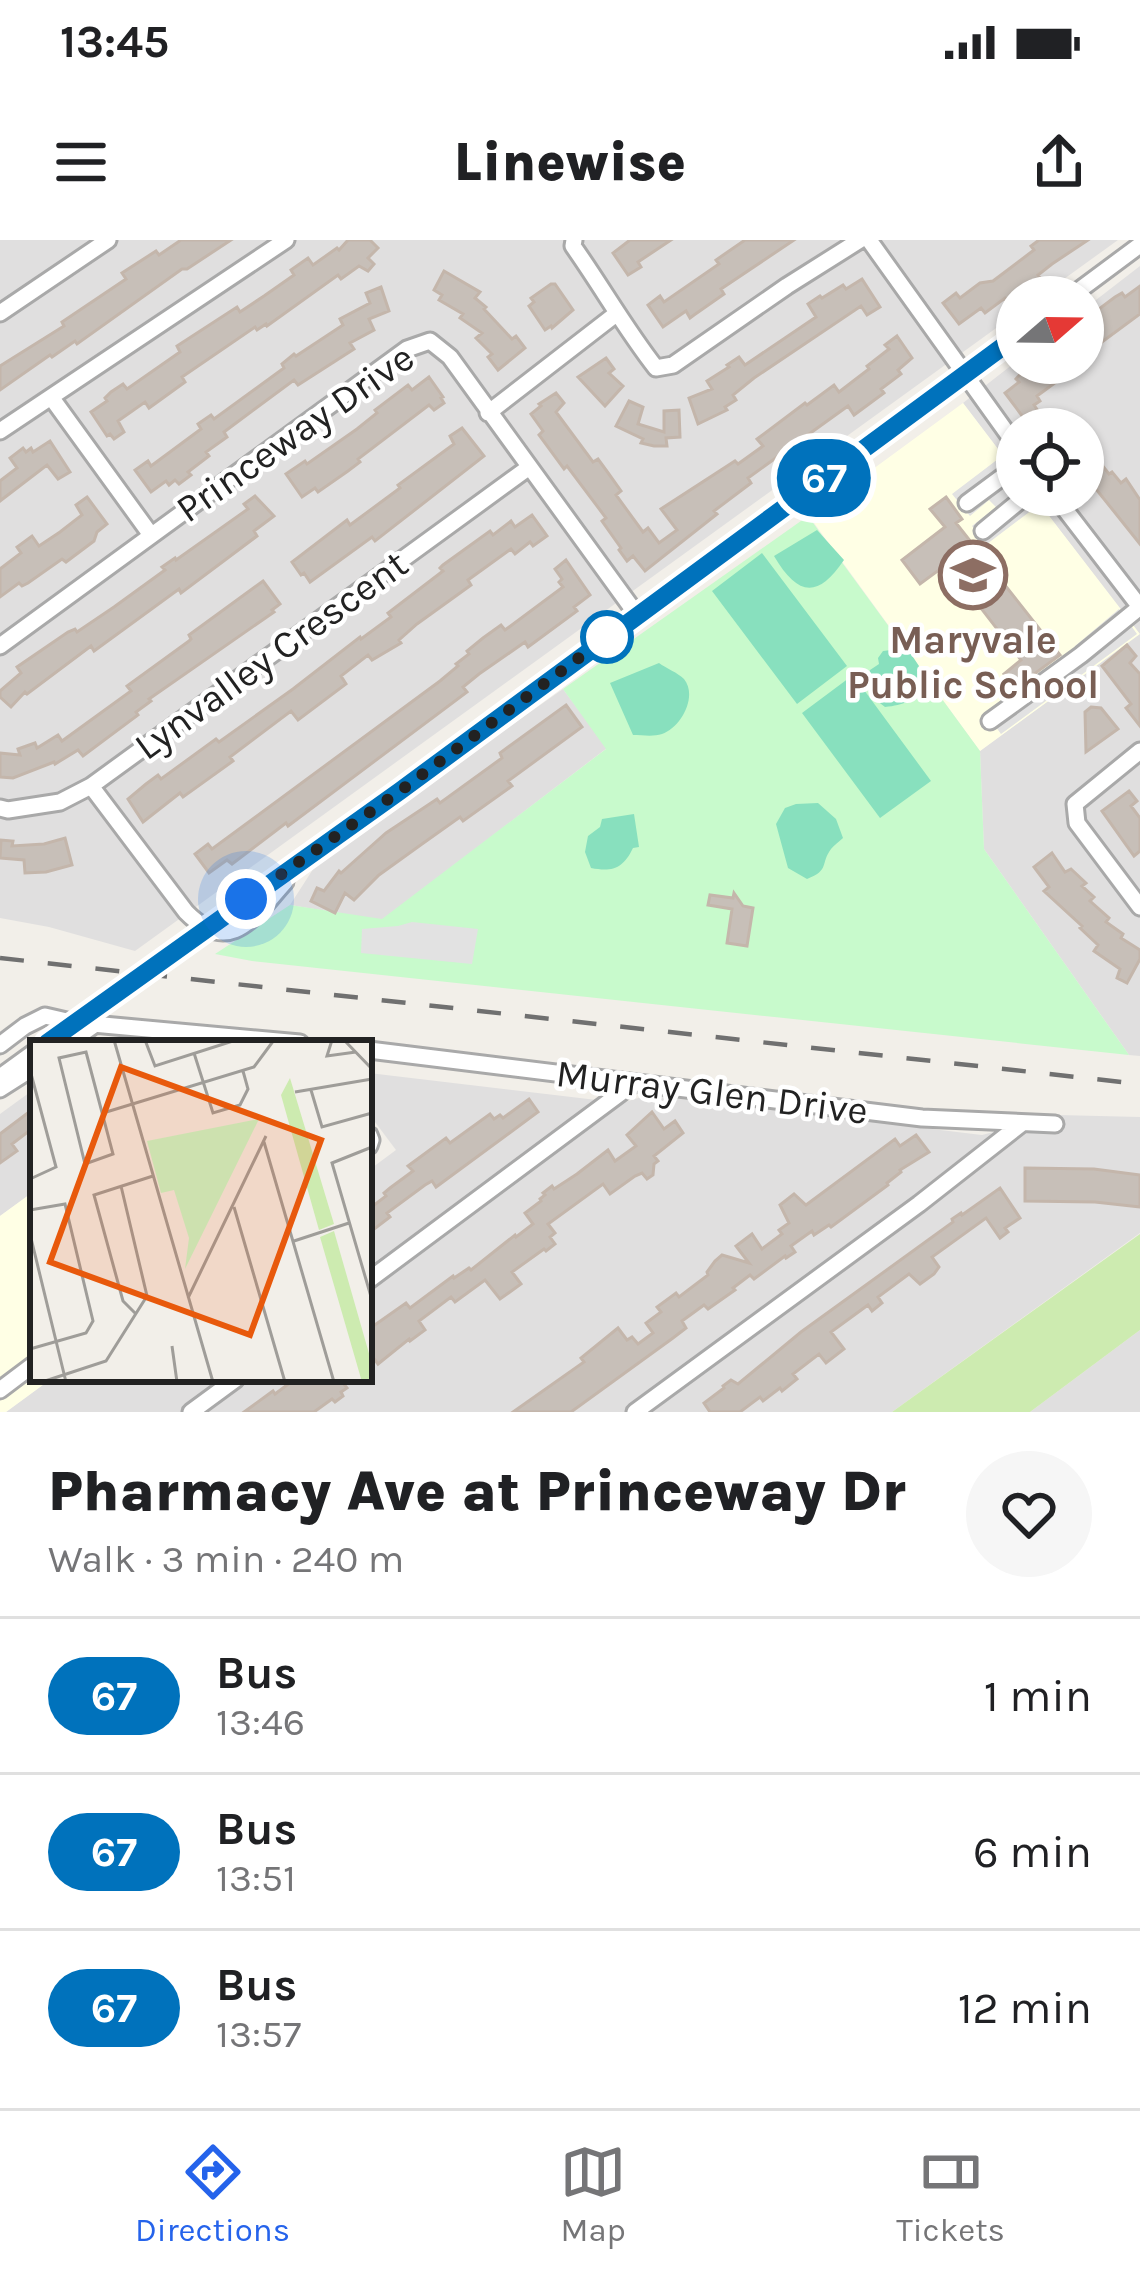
<!DOCTYPE html>
<meta charset="utf-8">
<style>
:root{--surface:#fff;--page:#f6f6f6;--text:#202124;--muted:#757577;--line:#e0e0e0;--accent:#2563eb}
body{margin:0;font-family:Karla,sans-serif;background:var(--page);color:var(--text);height:100vh;display:flex;flex-direction:column;font-size:45px;white-space:nowrap}
*{box-sizing:border-box;margin:0}
p{font-size:39px;color:var(--muted)}
.icon{flex:none;width:66px;height:66px;fill:none;stroke:currentColor;stroke-width:2;stroke-linecap:round;stroke-linejoin:round}
.map{position:relative;height:1172px;overflow:hidden}
.sheet{display:flex;flex-direction:column;background:var(--surface);flex:1}
.sheet>*{flex:none}
.badge{padding:0 24px;border-radius:39px;font-size:42px;line-height:78px}
.needle{width:78px;rotate:70deg}
.tools{position:absolute;left:996px;top:36px;display:grid;gap:24px}
.tools a{display:grid;place-items:center;width:108px;height:108px;border-radius:50%;background:var(--surface);box-shadow:0 3px 9px #0004;font-size:60px}
.you{position:absolute;width:60px;height:60px;margin:-30px;border:9px solid #fff;border-radius:50%;background:#1a73e8;box-shadow:0 0 0 18px #1a73e833}
.map>.badge{position:absolute;translate:-50% -50%;box-shadow:0 0 0 6px #fff}
.round{display:grid;place-items:center;flex:none;width:126px;height:126px;border-radius:63px;background:var(--page)}
.headline{display:flex;align-items:center;justify-content:space-between;height:204px;padding:0 48px}
h1{font-size:57px;font-weight:800;line-height:90px}
ul{padding:0;list-style:none}
li{display:flex;align-items:center;gap:36px;height:156px;padding:0 48px;border-top:3px solid var(--line)}
li div{flex:1}
li b{display:block;font-size:45px}
li em{font-style:normal}
li .badge{min-width:132px;font-weight:700;text-align:center}
.status{display:flex;justify-content:space-between;align-items:center;height:84px;padding:0 60px;background:var(--surface);direction:ltr}
.status svg{height:33px;fill:currentColor}
header{display:flex;justify-content:space-between;align-items:center;height:156px;padding:0 48px;background:var(--surface);font-size:54px;font-weight:800}
.dock{display:flex;justify-content:space-around;align-items:center;height:168px;border-top:3px solid var(--line);background:var(--surface);font-size:33px;color:var(--muted)}
.dock a{display:grid;justify-items:center;gap:6px}
.dock .on{color:var(--accent)}
.map>svg:first-child{display:block}
</style>
<div class="status"><b>13:45</b><svg viewBox="0 0 49 12"><path d="M0 12V9h3v3zM5 12V6h3v6zM10 12V3h3v9zM15 12V0h3v12zM26 1h20v11H26zM47 4h2v5h-2z"/></svg></div>
<header><svg class="icon" aria-label="menu" viewBox="0 0 24 24"><path d="M4 6h16M4 12h16M4 18h16"/></svg>Linewise<svg class="icon" aria-label="share" viewBox="0 0 24 24"><path d="M12 15V3M7 8l5-5 5 5M5 13v7h14v-7"/></svg></header>
<div class="map">
<svg width="1140" height="1172" viewBox="0 0 1140 1172">
<rect width="100%" height="100%" fill="#f2efe9"/>
<path fill="#e0dfdf" d="M 0,0 L 1118,0 L 1039,57 L 1017,57 L 1017,73 L 135,711 L 49,687 L 0,678 Z
M 1140,26 L 1140,816 L 1129,815 L 984,609 L 980,511 L 1139,394 L 1033,255 L 1083,255 L 1083,189 L 1017,189 L 1017,234 L 963,163 L 1017,121 L 1083,123 L 1083,70 Z
M 563,449 L 607,508 L 382,680 L 290,665 L 319,620 Z
M 369,833 L 622,863 L 648,855 L 982,895 L 1058,875 L 1140,877 L 1140,993 L 892,1172 L 6,1172 L 51,1139 L 369,1139 L 369,930 L 396,910 L 369,874 Z
M 33,850 L 33,952 L 0,976 L 0,874 Z
M 1140,1090 L 1140,1172 L 1030,1172 Z"/>
<path fill="#ffffe5" d="M 963,163 L 1017,234 L 1017,255 L 1033,255 L 1140,394 L 980,511 L 809,276 Z
M 33,952 L 33,1139 L 51,1139 L 6,1172 L 0,1172 L 0,976 Z"/>
<path fill="#cdebb0" d="M 1140,994 L 1140,1090 L 1030,1172 L 892,1172 Z"/>
<path fill="#c8facc" d="M 808,276 L 980,511 L 984,609 L 1129,815 L 252,721 L 215,714 L 290,665 L 382,679 L 606,509 L 563,449 Z"/>
<path fill="#88e0be" d="M 817,290 L 844,320 C 817,360 797,355 774,316 Z
M 762,313 L 847,426 L 797,464 L 712,351 Z
M 907,408 L 919,426 L 917,429 L 926,447 C 913,461 904,465 885,467 L 876,460 L 866,446 L 870,430 L 879,424 L 878,418 L 883,411 Z
M 659,423 C 666,428 678,433 684,439 C 698,456 681,488 662,494 C 653,497 642,495 633,495 L 610,443 Z
M 853,435 L 931,541 L 880,578 L 802,473 Z
M 818,563 L 836,579 L 843,598 C 839,602 834,605 831,609 C 820,624 830,630 807,639 L 788,628 L 776,584 L 785,568 L 796,564 Z
M 634,574 L 639,607 L 633,608 C 623,629 612,632 591,628 L 585,612 L 588,596 L 600,587 L 602,579 Z"/>
<path fill="#e2e2e2" d="M 1002,216 L 1016,235 L 1017,255 L 1026,255 L 1036,267 L 987,304 L 972,286 L 996,267 L 989,260 L 970,276 L 952,254 Z
M 1119,369 L 1137,394 L 1001,494 L 985,472 L 1013,452 L 1015,456 L 1072,415 L 1075,406 Z
M 412,682 L 478,689 L 472,724 L 361,713 L 362,689 L 398,686 Z"/>
<path fill="#c7bfb8" stroke="#c4b6ab" stroke-width="3" d="M 181,0 L 231,0 L 187,29 L 182,29 L 77,104 L 75,101 L 52,117 L 50,115 L 0,150 L 0,126 L 64,86 L 62,82 L 126,39 L 122,33 L 156,11 L 159,15 Z
M 348,0 L 370,0 L 378,8 L 368,18 L 374,24 L 368,31 L 359,26 L 341,39 L 338,35 L 267,86 L 266,84 L 257,90 L 255,87 L 182,137 L 185,142 L 149,168 L 145,162 L 118,181 L 124,192 L 114,199 L 110,194 L 107,196 L 91,172 L 107,161 L 105,158 L 111,152 L 123,144 L 127,149 L 180,112 L 177,106 L 237,67 L 240,72 L 264,56 L 294,35 L 291,30 L 308,18 L 313,25 L 337,8 L 339,10 Z
M 630,0 L 671,0 L 638,22 L 641,27 L 628,35 L 613,13 Z
M 745,0 L 794,0 L 721,49 L 724,54 L 694,75 L 690,78 L 686,71 L 663,87 L 648,65 L 660,56 L 664,62 L 719,24 L 716,20 Z
M 1039,0 L 1088,0 L 1052,24 L 1038,35 L 1041,39 L 1010,64 L 1005,58 L 985,73 L 981,68 L 959,84 L 943,63 L 956,53 L 960,58 L 980,43 L 993,41 L 1034,10 L 1031,6 Z
M 444,31 L 480,52 L 475,58 L 486,67 L 484,69 L 512,99 L 516,96 L 525,108 L 498,130 L 488,117 L 492,114 L 476,98 L 482,93 L 460,78 L 463,74 L 439,60 L 442,55 L 434,50 Z
M 862,39 L 880,67 L 867,75 L 861,66 L 754,138 L 733,155 L 736,160 L 725,167 L 727,170 L 698,184 L 689,158 L 712,149 L 707,141 L 729,127 L 727,125 L 739,117 L 745,125 L 816,77 L 808,64 L 820,56 L 822,58 L 843,45 L 846,49 Z
M 551,44 L 555,44 L 573,70 L 552,88 L 551,86 L 545,90 L 529,66 L 534,62 L 531,58 Z
M 1140,46 L 1140,74 L 1083,116 L 1083,81 L 1115,57 L 1122,53 L 1125,57 Z
M 381,47 L 389,71 L 369,79 L 374,90 L 350,103 L 354,109 L 298,145 L 294,140 L 224,192 L 227,197 L 206,212 L 209,216 L 188,232 L 191,235 L 179,244 L 175,240 L 169,245 L 166,241 L 151,252 L 135,230 L 148,221 L 151,226 L 201,189 L 198,184 L 211,175 L 214,179 L 284,128 L 282,124 L 294,114 L 296,116 L 343,85 L 340,79 L 370,63 L 366,53 Z
M 897,96 L 912,118 L 898,130 L 901,134 L 881,149 L 884,153 L 854,175 L 848,166 L 748,238 L 751,243 L 714,271 L 717,274 L 645,331 L 633,316 L 627,321 L 619,310 L 621,308 L 602,281 L 606,278 L 567,226 L 564,229 L 539,195 L 543,191 L 531,174 L 541,166 L 539,164 L 556,153 L 564,163 L 556,172 L 593,222 L 598,219 L 606,230 L 621,251 L 616,255 L 643,292 L 648,288 L 659,303 L 677,290 L 661,269 L 735,221 L 738,224 L 763,206 L 757,199 L 805,163 L 807,165 L 834,145 L 839,152 L 852,142 L 869,129 L 867,126 L 889,109 L 885,105 Z
M 606,118 L 614,129 L 609,133 L 623,146 L 605,166 L 578,137 Z
M 1034,123 L 1082,123 L 1037,156 L 1040,161 L 1034,165 L 1048,185 L 1062,175 L 1073,189 L 1032,189 L 1005,153 L 1019,142 L 1016,139 L 1022,132 Z
M 429,137 L 443,157 L 441,158 L 444,163 L 434,170 L 429,165 L 358,219 L 360,222 L 348,231 L 318,252 L 315,248 L 302,257 L 286,234 L 305,221 L 307,224 L 357,189 L 377,173 L 375,170 L 408,145 L 412,150 Z
M 629,161 L 643,167 L 638,184 L 664,192 L 664,171 L 679,170 L 680,197 L 666,198 L 667,206 L 654,206 L 641,203 L 643,199 L 616,186 Z
M 462,188 L 484,216 L 375,301 L 372,297 L 310,342 L 304,333 L 301,335 L 292,322 L 347,280 L 350,285 L 396,251 L 400,248 L 398,245 L 454,204 L 450,196 Z
M 50,201 L 70,232 L 58,239 L 47,225 L 0,261 L 0,241 L 17,228 L 10,218 L 23,208 L 26,212 L 31,208 L 33,212 Z
M 1083,201 L 1109,234 L 1112,232 L 1121,243 L 1126,239 L 1140,260 L 1140,304 L 1088,239 L 1090,237 L 1083,228 Z
M 255,256 L 274,276 L 254,291 L 257,296 L 181,353 L 179,349 L 94,411 L 91,406 L 27,454 L 25,452 L 11,467 L 0,457 L 0,451 L 21,433 L 17,427 L 68,392 L 75,389 L 77,392 L 114,367 L 165,330 L 162,327 L 175,318 L 176,320 L 248,269 L 244,264 Z
M 87,257 L 107,284 L 97,292 L 94,301 L 66,322 L 62,319 L 28,343 L 22,346 L 19,343 L 0,357 L 0,329 L 21,313 L 17,307 L 32,296 L 39,306 L 60,292 L 82,275 L 76,265 Z
M 946,257 L 962,279 L 956,283 L 1060,415 L 1015,448 L 1004,434 L 1021,420 L 947,324 L 920,344 L 902,320 L 945,287 L 930,269 Z
M 532,275 L 547,296 L 533,306 L 530,302 L 515,314 L 511,309 L 468,340 L 471,345 L 417,384 L 399,400 L 401,403 L 372,420 L 368,415 L 341,436 L 346,444 L 298,480 L 291,471 L 230,517 L 233,521 L 183,557 L 180,553 L 143,582 L 128,559 L 146,544 L 158,535 L 161,539 L 216,499 L 219,502 L 293,449 L 360,397 L 361,399 L 391,377 L 388,373 L 443,331 L 440,328 L 443,325 L 490,291 L 493,295 L 511,281 L 515,287 Z
M 566,320 L 590,355 L 574,367 L 577,371 L 528,407 L 525,402 L 479,434 L 463,447 L 467,452 L 288,586 L 286,583 L 232,624 L 227,620 L 209,633 L 195,614 L 208,604 L 212,609 L 440,441 L 458,426 L 456,424 L 469,414 L 467,411 L 483,398 L 501,385 L 505,390 L 563,347 L 559,342 L 562,339 L 555,329 Z
M 263,341 L 280,364 L 272,370 L 274,372 L 149,459 L 151,461 L 136,472 L 138,475 L 83,516 L 78,510 L 55,524 L 54,522 L 13,538 L 0,537 L 0,513 L 20,515 L 18,509 L 35,503 L 37,508 L 58,495 L 62,501 L 131,451 L 127,446 L 189,401 L 191,399 L 189,395 Z
M 1127,405 L 1136,416 L 1130,423 L 1140,434 L 1140,486 L 1126,468 L 1131,464 L 1102,426 Z
M 566,465 L 582,487 L 508,541 L 512,546 L 463,581 L 460,577 L 422,604 L 379,635 L 354,660 L 345,653 L 335,673 L 311,661 L 317,648 L 324,651 L 339,631 L 341,633 L 386,593 L 437,559 L 440,563 L 502,518 L 500,513 Z
M 1091,467 L 1101,468 L 1118,489 L 1086,512 L 1085,472 Z
M 1129,551 L 1137,561 L 1131,566 L 1140,578 L 1140,611 L 1134,616 L 1102,571 Z
M 65,598 L 72,625 L 46,632 L 25,633 L 24,620 L 0,618 L 1,600 L 13,601 L 12,606 L 44,604 Z
M 1052,613 L 1065,632 L 1071,629 L 1086,643 L 1082,646 L 1094,657 L 1090,661 L 1109,678 L 1106,682 L 1123,694 L 1121,698 L 1140,710 L 1140,719 L 1127,743 L 1117,738 L 1120,729 L 1094,711 L 1098,705 L 1080,688 L 1082,686 L 1044,651 L 1049,647 L 1034,627 Z
M 734,653 L 743,666 L 753,668 L 747,706 L 727,703 L 732,669 L 708,665 L 710,655 L 733,658 Z
M 529,859 L 538,872 L 436,947 L 432,941 L 425,945 L 387,973 L 390,977 L 369,993 L 369,969 L 386,956 L 384,953 L 390,948 L 413,931 L 408,926 L 446,898 L 450,903 L 490,874 L 494,879 L 500,875 L 503,878 Z
M 33,869 L 33,888 L 12,904 L 17,911 L 0,923 L 0,894 Z
M 652,872 L 664,889 L 675,881 L 683,893 L 654,916 L 658,921 L 654,924 L 653,935 L 647,939 L 642,933 L 635,936 L 610,954 L 603,944 L 548,984 L 555,993 L 550,997 L 555,1004 L 546,1011 L 544,1009 L 512,1032 L 521,1044 L 500,1059 L 485,1040 L 455,1062 L 451,1057 L 419,1081 L 425,1090 L 410,1101 L 409,1099 L 378,1124 L 369,1112 L 369,1089 L 406,1063 L 410,1068 L 453,1036 L 454,1038 L 469,1028 L 471,1030 L 515,995 L 516,997 L 533,984 L 525,973 L 541,961 L 540,959 L 545,955 L 543,953 L 552,946 L 554,949 L 577,934 L 608,910 L 615,921 L 636,906 L 627,895 Z
M 916,895 L 929,912 L 900,930 L 901,932 L 887,943 L 888,945 L 831,987 L 829,985 L 814,995 L 812,991 L 791,1006 L 795,1012 L 786,1018 L 785,1016 L 754,1039 L 750,1035 L 733,1048 L 735,1050 L 708,1069 L 704,1065 L 682,1081 L 686,1088 L 673,1098 L 571,1172 L 513,1172 L 584,1122 L 581,1118 L 618,1088 L 627,1100 L 632,1097 L 638,1104 L 653,1093 L 646,1083 L 661,1072 L 657,1067 L 676,1053 L 679,1057 L 708,1035 L 707,1032 L 715,1021 L 722,1015 L 749,1023 L 736,1006 L 752,994 L 762,1009 L 782,994 L 779,990 L 789,983 L 780,965 L 794,954 L 806,965 L 895,899 L 900,906 Z
M 1025,928 L 1094,929 L 1140,935 L 1140,967 L 1095,962 L 1025,961 Z
M 1000,948 L 1020,978 L 1005,988 L 1008,992 L 1000,998 L 986,978 L 932,1017 L 939,1027 L 934,1034 L 920,1044 L 909,1034 L 878,1057 L 882,1063 L 872,1071 L 868,1065 L 831,1092 L 844,1109 L 826,1123 L 819,1114 L 793,1134 L 797,1139 L 782,1151 L 780,1148 L 763,1161 L 760,1157 L 740,1172 L 710,1172 L 704,1163 L 724,1148 L 723,1146 L 731,1140 L 738,1144 L 801,1092 L 953,982 L 952,979 L 961,973 L 962,975 Z
M 295,1139 L 340,1139 L 347,1148 L 341,1152 L 343,1156 L 335,1162 L 332,1159 L 314,1172 L 244,1172 L 273,1151 L 275,1154 Z"/>
<g fill="none" stroke-linecap="round" stroke-linejoin="round">
<defs>
<path id="minor" d="M 574,0 L 573,6 C 602,47 626,90 656,128 L 673,125 L 787,46 L 860,0
M 869,0 L 1017,207
M 1070,57 L 1140,5
M 0,73 L 108,0
M 51,157 L 151,295
M 488,173 L 616,74
M 0,191 L 286,0
M 1054,255 L 1140,367
M 967,263 L 1017,226
M 983,291 L 1023,258 L 1020,255
M 0,406 L 407,109 L 430,101 L 450,117 L 637,375
M 990,481 L 1081,415 L 1140,367
M 1140,511 L 1075,564 L 1077,583 L 1140,667
M 91,546 L 186,672 C 231,718 255,675 285,642
M 0,568 L 8,570 L 60,562 L 91,546 L 528,228
M 219,678 L 400,552 L 1017,96
M 68,803 L 94,785
M 0,805 L 25,786 L 45,776 L 71,782 L 300,803
M 369,810 L 922,878 L 1055,884
M 0,837 L 33,813
M 0,849 L 33,828
M 369,895 L 371,900 L 369,906
M 369,1040 L 634,843
M 0,1150 L 33,1125
M 191,1172 L 236,1139
M 635,1172 L 919,964 L 1021,884"/>
</defs>
<use href="#minor" stroke="#a9a9a9" stroke-width="21"/>
<use href="#minor" stroke="#fff" stroke-width="15"/>
<path stroke="#707070" stroke-width="4.5" stroke-dasharray="24 24" stroke-linecap="butt" d="M 0,718 L 1140,844"/>
<defs>
<path id="minor-bridge" d="M 47,803 L 219,678"/>
</defs>
<use href="#minor-bridge" stroke="#a9a9a9" stroke-width="21" stroke-linecap="butt"/>
<use href="#minor-bridge" stroke="#fff" stroke-width="15"/>
</g>
<g fill="none" stroke-linecap="round" stroke-linejoin="round">
<defs>
<path id="line" d="M 47,803 L 400,551 L 1017,96"/>
</defs>
<use href="#line" stroke="#fff" stroke-width="27"/>
<use href="#line" stroke="#0072bc" stroke-width="18"/>
<path stroke="#222" stroke-width="12" stroke-dasharray="0 21.6" d="M 246,659 L 400,551 L 607,397"/>
</g>
<defs>
<symbol id="school-ring" viewBox="-11 -11 22 22"><circle r="9.5" fill="#fff" stroke="#8d6e63" stroke-width="1.5"/><path d="M0-5L7-2L0 1L-7-2ZM-4 1L0 2.5L4 1V4Q0 6-4 4Z" fill="#8d6e63"/></symbol>
</defs>
<g fill-rule="evenodd">
<use href="#school-ring" x="935" y="297" width="76" height="76"/>
</g>
<circle fill="#fff" stroke="#0072bc" stroke-width="6" cx="607" cy="397" r="24"/>
<g text-anchor="middle" dominant-baseline="central" stroke-width="9" stroke-linejoin="round" paint-order="stroke">
<g font-size="39" fill="#222" stroke="#fff">
<text transform="translate(295 193) rotate(-35)">Princeway Drive</text>
<text transform="translate(271 415) rotate(-36)">Lynvalley Crescent</text>
<text transform="translate(712 852) rotate(7)">Murray Glen Drive</text>
</g>
<g font-size="39" font-weight="bold" fill="#785e54" stroke="#fff">
<text x="973" y="400">Maryvale<tspan x="973" dy="45">Public School</tspan></text>
</g>
</g>
<g transform="translate(30 800)">
<rect width="342" height="342" fill="#f2efe9"/>
<path d="M 260,38 L 304,184 L 289,190 L 251,55 ZM 304,191 L 342,324 L 342,342 L 332,342 L 290,197 Z" fill="#cdebb0"/>
<path d="M 229,79 L 155,229 L 159,198 L 144,150 L 131,153 L 117,101 Z" fill="#c8facc"/>
<path fill="none" stroke="#9f9d99" stroke-width="3" d="M 84,0 L 183,342M 115,0 L 125,26 L 206,0M 302,0 L 297,16 L 326,12M 314,0 L 342,29M 56,12 L 83,114 L 55,124 L 29,18 ZM 164,13 L 183,73 L 210,65 L 218,49 L 213,31M 0,30 L 26,127 L 0,139M 281,50 L 292,87 L 342,73M 265,52 L 342,39M 73,73 L 224,27 L 244,0M 234,102 L 304,342M 342,107 L 302,123 L 342,260M 204,167 L 255,342M 0,170 L 35,164 L 63,281 L 56,293 L 0,309M 0,194 L 36,342M 264,201 L 319,183M 158,258 L 236,96M 106,274 L 93,261 L 64,155 L 123,136M 142,306 L 147,342M 12,342 L 76,321 L 117,256 L 91,146"/>
<path fill="#e8590c" fill-opacity="0.15" stroke="#e8590c" stroke-width="6" d="M 91,27 L 291,100 L 220,295 L 20,222 Z"/>
<rect width="342" height="342" fill="none" stroke="#222" stroke-width="6"/>
</g>
</svg>
<div class="tools">
<a><svg class="needle" viewBox="-14 -14 28 28"><path d="M0-13l5 13h-10z" fill="#e53935"/><path d="M0 13l5-13h-10z" fill="#757577"/></svg></a>
<a><svg class="icon" aria-label="locate" viewBox="0 0 24 24"><circle cx="12" cy="12" r="6"/><path d="M12 2v4M12 18v4M2 12h4M18 12h4"/></svg></a>
</div>
<div class="you" style="left:246px;top:659px"></div>
<b class="badge" style="left:824px;top:238px;background:#0072bc;color:#fff">67</b>
</div>
<section class="sheet">
<div class="headline"><div><h1>Pharmacy Ave at Princeway Dr</h1><p>Walk · 3 min · 240 m</p></div><a class="round"><svg class="icon" aria-label="heart" viewBox="0 0 24 24"><path d="M12 20l-8-8c-3-5 5-10 8-4 3-6 11-1 8 4z"/></svg></a></div>
<ul>
<li><span class="badge" style="background:#0072bc;color:#fff">67</span><div><b>Bus</b><p>13:46</p></div><em>1 min</em></li>
<li><span class="badge" style="background:#0072bc;color:#fff">67</span><div><b>Bus</b><p>13:51</p></div><em>6 min</em></li>
<li><span class="badge" style="background:#0072bc;color:#fff">67</span><div><b>Bus</b><p>13:57</p></div><em>12 min</em></li>
</ul>
</section>
<nav class="dock">
<a class="on"><svg class="icon" aria-label="directions" viewBox="0 0 24 24"><path d="M12 3l9 9-9 9-9-9zM9 14v-3h6M13 9l2 2-2 2"/></svg>Directions</a>
<a><svg class="icon" aria-label="map" viewBox="0 0 24 24"><path d="M3 6l6-2 6 2 6-2v14l-6 2-6-2-6 2zM9 4v14M15 6v14"/></svg>Map</a>
<a><svg class="icon" aria-label="tickets" viewBox="0 0 24 24"><path d="M3 7h18v10H3zM15 7v10"/></svg>Tickets</a>
</nav>
